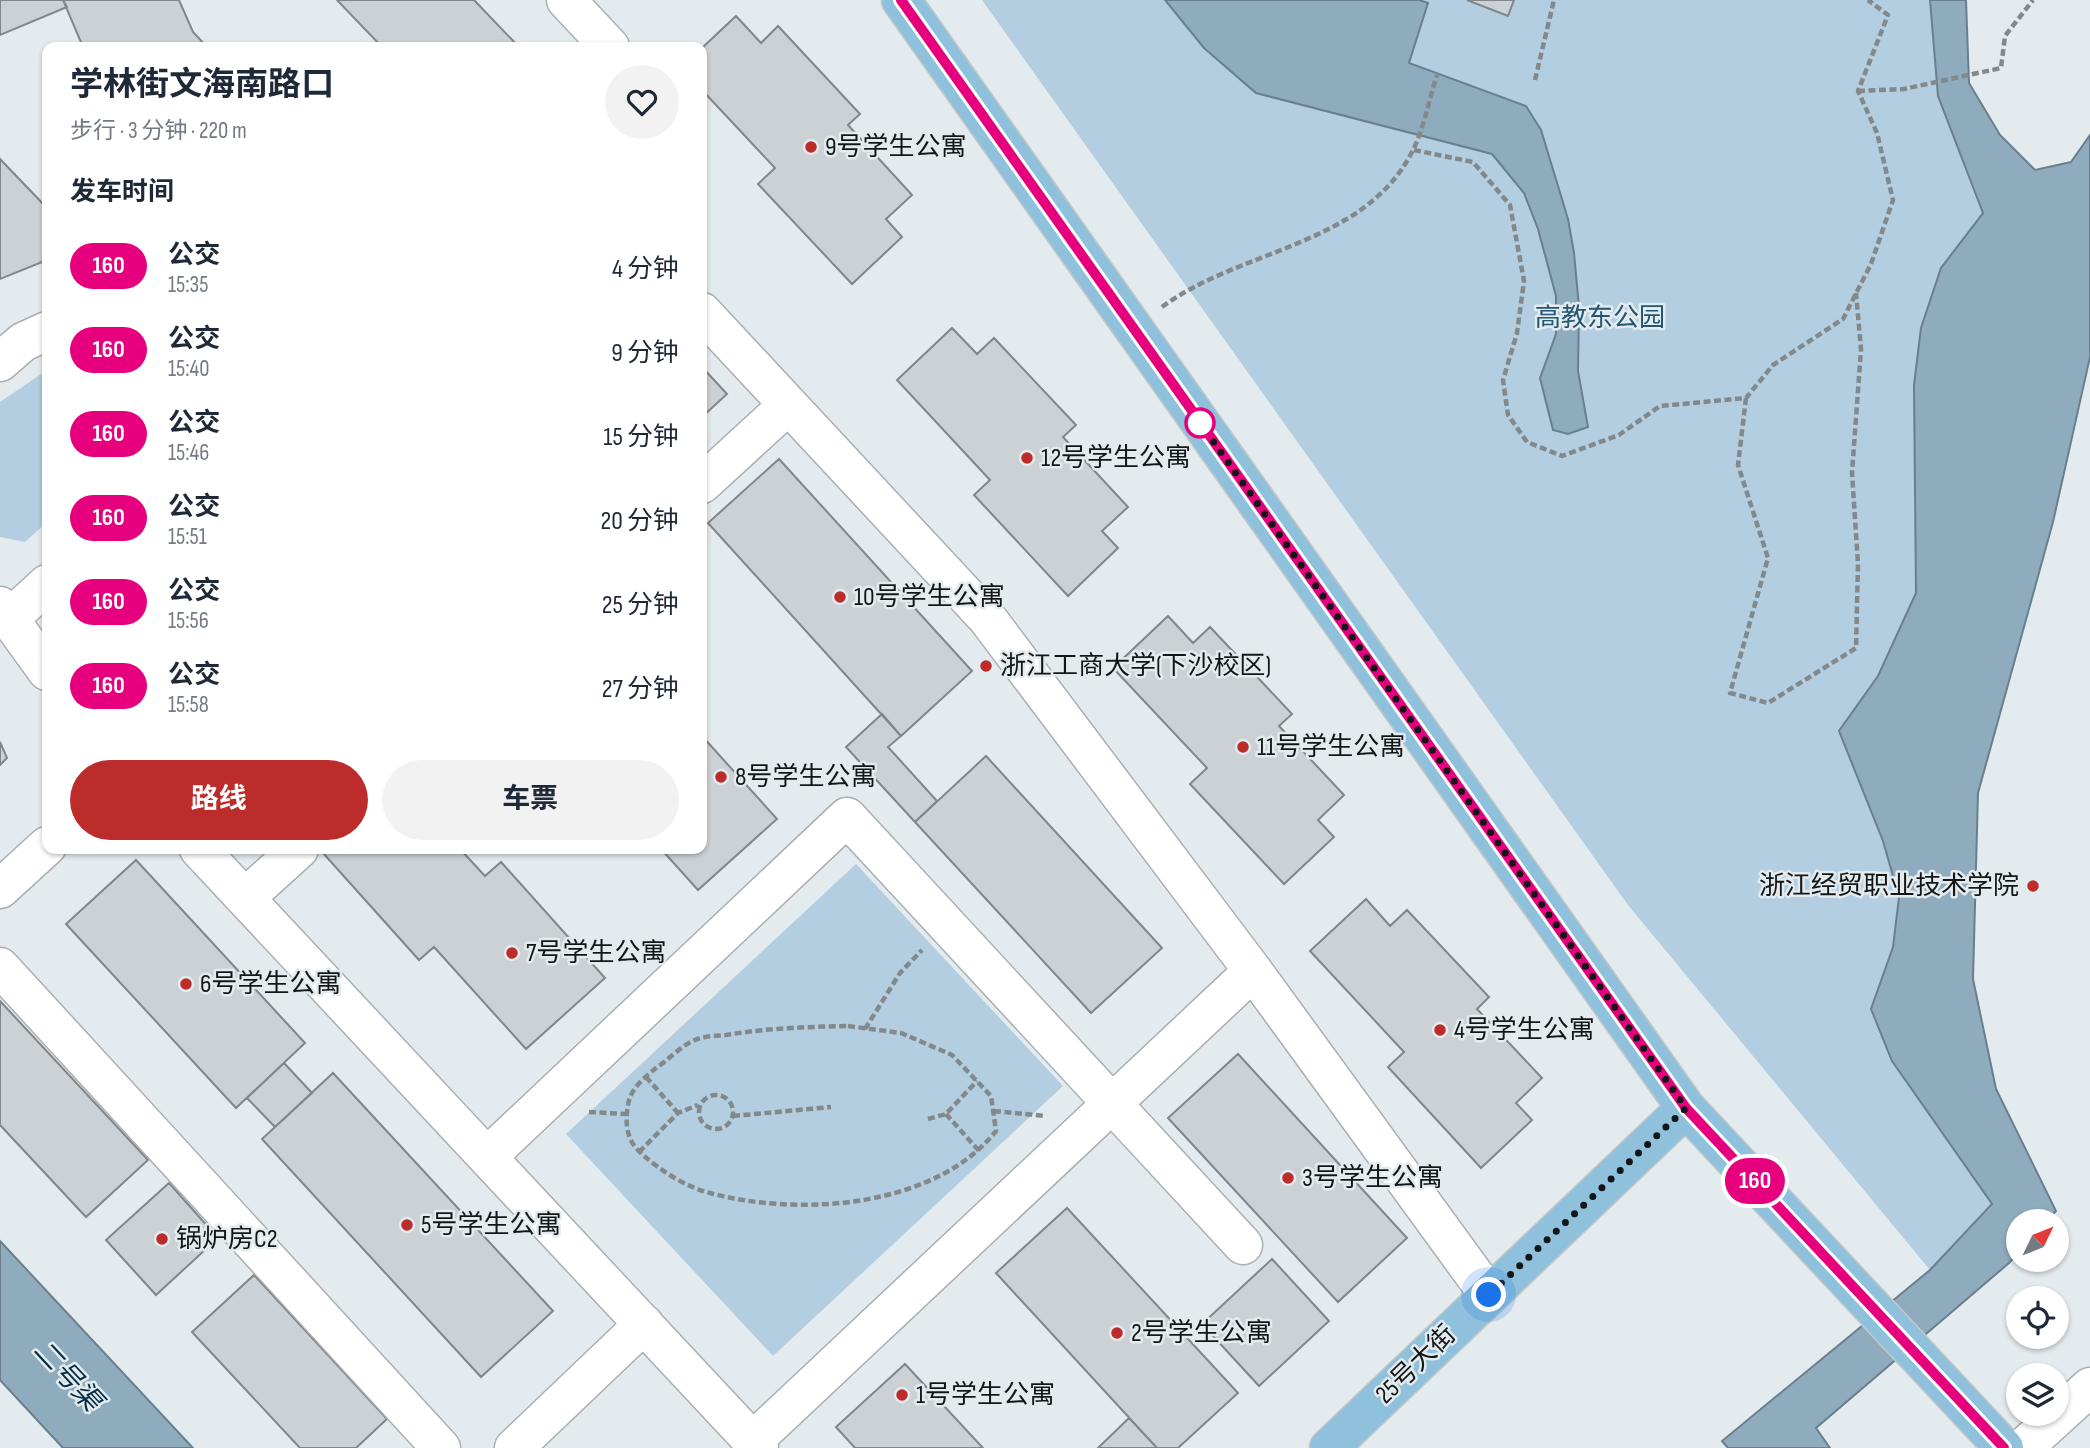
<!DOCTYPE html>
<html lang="zh">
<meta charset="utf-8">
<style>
:root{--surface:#fff;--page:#f2f2f3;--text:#1f2937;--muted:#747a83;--accent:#bb2c2b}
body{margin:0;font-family:"Sofia Sans Condensed","Noto Sans SC",sans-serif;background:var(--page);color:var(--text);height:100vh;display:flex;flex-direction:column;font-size:26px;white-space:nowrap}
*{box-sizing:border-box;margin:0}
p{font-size:23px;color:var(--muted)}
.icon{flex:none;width:38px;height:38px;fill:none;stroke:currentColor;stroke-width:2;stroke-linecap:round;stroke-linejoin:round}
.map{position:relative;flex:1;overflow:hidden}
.panel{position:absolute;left:42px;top:42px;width:665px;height:812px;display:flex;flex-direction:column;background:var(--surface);border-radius:14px;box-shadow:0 2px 5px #0004}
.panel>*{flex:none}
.badge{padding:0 14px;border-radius:23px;font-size:24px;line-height:46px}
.needle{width:46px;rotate:47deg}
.buttons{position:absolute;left:2006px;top:1209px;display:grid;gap:14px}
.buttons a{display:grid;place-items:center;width:63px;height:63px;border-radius:50%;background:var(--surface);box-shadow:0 2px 5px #0004;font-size:35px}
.you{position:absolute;width:35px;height:35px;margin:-18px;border:5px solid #fff;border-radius:50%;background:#1a73e8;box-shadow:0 0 0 10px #1a73e833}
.map>.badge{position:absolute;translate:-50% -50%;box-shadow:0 0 0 4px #fff}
h2{padding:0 28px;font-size:26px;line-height:63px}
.round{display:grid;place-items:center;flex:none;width:74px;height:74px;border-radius:37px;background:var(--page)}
.overview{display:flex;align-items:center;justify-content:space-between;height:119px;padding:0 28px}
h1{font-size:33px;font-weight:700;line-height:52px}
.button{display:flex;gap:14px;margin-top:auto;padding:14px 28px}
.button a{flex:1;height:80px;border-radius:42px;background:var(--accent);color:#fff;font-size:28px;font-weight:700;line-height:80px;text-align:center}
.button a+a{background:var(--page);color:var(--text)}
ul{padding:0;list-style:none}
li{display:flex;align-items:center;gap:21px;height:84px;padding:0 28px}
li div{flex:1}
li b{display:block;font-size:26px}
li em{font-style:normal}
li .badge{min-width:77px;font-weight:700;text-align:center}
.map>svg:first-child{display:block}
</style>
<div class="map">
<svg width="2090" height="1448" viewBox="0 0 2090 1448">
<rect width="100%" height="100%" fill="#e4ebef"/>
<path fill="#b2cee0" d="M 982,0 L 1930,0 L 1938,96 L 1983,213 L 1941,268 L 1921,328 L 1914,385 L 1916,593 L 1878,676 L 1839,731 L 1883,841 L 1899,897 L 1893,947 L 1871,1009 L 1892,1061 L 1992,1204 L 1930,1270 L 1628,905 Z
M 47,370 L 47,522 L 25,542 L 0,537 L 0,402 Z
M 856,864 L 1063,1086 L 773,1356 L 566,1134 Z"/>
<path fill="#8facbf" stroke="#6a7f8d" stroke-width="2" d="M 1165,0 L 1419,0 L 1428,3 L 1409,63 L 1526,106 L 1541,130 L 1568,219 L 1574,253 L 1579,307 L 1578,371 L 1588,427 L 1568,434 L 1553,430 L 1540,378 L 1556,334 L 1556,296 L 1538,229 L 1524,193 L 1492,154 L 1256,93 L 1204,48 Z
M 1930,0 L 1966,0 L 1969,83 L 2000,135 L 2035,170 L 2071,162 L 2090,135 L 2090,357 L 2053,522 L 1978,793 L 1973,979 L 1996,1089 L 2056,1211 L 2046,1221 L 2018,1222 L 2018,1253 L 2009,1263 L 1816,1428 L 1830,1448 L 1728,1448 L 1722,1441 L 1930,1270 L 1992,1204 L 1892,1061 L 1871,1009 L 1893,947 L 1899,897 L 1883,841 L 1839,731 L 1878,676 L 1916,593 L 1914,385 L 1921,328 L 1941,268 L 1983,213 L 1938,96 Z
M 0,1241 L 193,1448 L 63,1448 L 0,1380 Z"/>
<path fill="#cbd1d5" stroke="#808689" stroke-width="2" d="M 0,0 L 63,0 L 67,7 L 0,35 Z
M 63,0 L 179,0 L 193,32 L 207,47 L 83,47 Z
M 337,0 L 474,0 L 519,47 L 382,47 Z
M 1467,0 L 1514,0 L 1508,16 Z
M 736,16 L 761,43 L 778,26 L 860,114 L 848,125 L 912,195 L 886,219 L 902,237 L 852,284 L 758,184 L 775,168 L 702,90 L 702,48 Z
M 0,159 L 47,208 L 47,260 L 0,279 Z
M 952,328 L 977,354 L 994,338 L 1076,425 L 1063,437 L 1128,507 L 1102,531 L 1118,548 L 1068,596 L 974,495 L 990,480 L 897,380 Z
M 702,367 L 727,394 L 702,417 Z
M 779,459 L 972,671 L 901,736 L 708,523 Z
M 1168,616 L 1193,643 L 1210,627 L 1292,714 L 1279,726 L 1344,795 L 1318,820 L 1334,837 L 1284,884 L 1190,784 L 1207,768 L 1113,668 Z
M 882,714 L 901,736 L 888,747 L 937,801 L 915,822 L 846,747 Z
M 702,736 L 777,819 L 698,890 L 661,849 L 702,849 Z
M 0,742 L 7,758 L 0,765 Z
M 986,756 L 1162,948 L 1091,1013 L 915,822 Z
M 327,849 L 460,849 L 485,876 L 501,862 L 605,978 L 526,1049 L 434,947 L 419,960 L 323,853 Z
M 136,860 L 305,1043 L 236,1108 L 66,924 Z
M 1366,899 L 1390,926 L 1407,910 L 1489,997 L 1477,1009 L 1542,1078 L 1516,1103 L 1532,1120 L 1481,1168 L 1388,1067 L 1404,1052 L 1310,951 Z
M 0,1001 L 148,1160 L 86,1217 L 0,1125 Z
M 1238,1054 L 1407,1238 L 1338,1302 L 1168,1118 Z
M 284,1063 L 312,1093 L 275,1127 L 247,1098 Z
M 333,1073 L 553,1311 L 481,1377 L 262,1139 Z
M 169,1183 L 218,1238 L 156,1295 L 106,1240 Z
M 1067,1208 L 1238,1393 L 1178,1448 L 1157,1448 L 996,1273 Z
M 1272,1259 L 1329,1321 L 1259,1386 L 1202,1324 Z
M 254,1275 L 387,1419 L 356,1448 L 300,1448 L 192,1332 Z
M 905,1364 L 983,1448 L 855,1448 L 836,1427 Z
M 1129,1418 L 1157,1448 L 1098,1448 Z"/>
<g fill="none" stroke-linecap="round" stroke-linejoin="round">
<defs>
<path id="minor" d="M 566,0 L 610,47
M 702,312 L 987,618 L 1253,971 L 1489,1295
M 0,362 L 23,342 L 47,331
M 702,484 L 788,405
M 0,606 L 47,671
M 9,619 L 47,584
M 199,849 L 759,1448
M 0,889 L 47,846
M 245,898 L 299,849
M 0,967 L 441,1448
M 488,1156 L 847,817 L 1243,1245
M 753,1441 L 1253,971
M 514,1448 L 644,1324
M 2023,1448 L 2090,1387"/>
<path id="major" d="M 901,0 L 1686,1108 L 2004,1448
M 1329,1448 L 1686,1108"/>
</defs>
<use href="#minor" stroke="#a9afb3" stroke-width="41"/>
<use href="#major" stroke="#c6c7c7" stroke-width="41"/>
<path stroke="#83888b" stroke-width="4.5" stroke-dasharray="7 3.5" stroke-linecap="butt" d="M 1535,80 L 1554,0
M 1858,91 L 1904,89 L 2001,68 L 2005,36 L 2033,0
M 1414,150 L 1473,162 L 1510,205 L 1524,281 L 1517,333 L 1503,380 L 1508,415 L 1527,442 L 1562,456 L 1619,435 L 1660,406 L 1746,398 L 1773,365 L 1843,319 L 1871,264 L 1893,200 L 1877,133 L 1858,91 L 1888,15 L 1868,0
M 1162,307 C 1240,249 1364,246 1412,152 C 1424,129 1429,99 1437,75
M 1746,398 L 1738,465 L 1768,558 L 1730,693 L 1768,703 L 1856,648 L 1858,564 L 1852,473 L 1861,349 L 1856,293
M 848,1026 L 901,1033 L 952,1055 L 991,1096 L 996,1131 C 935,1208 799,1217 710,1193 C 686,1187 659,1170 641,1153 C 626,1140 625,1123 628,1105 C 630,1089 644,1078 656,1068 C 668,1060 682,1045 695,1040 C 704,1036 716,1036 726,1035 C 767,1028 807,1027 848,1026 Z
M 865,1029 L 900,973 L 922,950
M 646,1077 L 678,1113
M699 1112a17 17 0 1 1 34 0a17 17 0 1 1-34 0Z
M 994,1111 L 1045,1116
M 589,1112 L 626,1114
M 946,1114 L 980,1152
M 733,1116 L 831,1107
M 928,1119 L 946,1114 L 977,1081
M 639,1152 L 678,1113 L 698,1105"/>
<use href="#minor" stroke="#fff" stroke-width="38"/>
<use href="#major" stroke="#8fc1dc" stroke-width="38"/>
</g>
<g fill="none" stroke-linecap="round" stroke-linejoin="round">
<defs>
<path id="line" d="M 901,0 L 1686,1108 L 2004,1448"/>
</defs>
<use href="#line" stroke="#fff" stroke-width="16"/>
<use href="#line" stroke="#e6007e" stroke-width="10"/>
<path stroke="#131617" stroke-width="7" stroke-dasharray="0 12.6" d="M 1200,423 L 1196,417 L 1686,1108 L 1489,1295"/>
</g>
<g fill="#bb2c2b" stroke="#e4ebef" stroke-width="2.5">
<circle cx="811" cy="147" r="7"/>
<circle cx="1027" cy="458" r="7"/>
<circle cx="840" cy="597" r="7"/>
<circle cx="986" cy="666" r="7"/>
<circle cx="1243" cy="747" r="7"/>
<circle cx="721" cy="777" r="7"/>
<circle cx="2033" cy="886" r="7"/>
<circle cx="512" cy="953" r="7"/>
<circle cx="186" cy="984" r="7"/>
<circle cx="1440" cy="1030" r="7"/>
<circle cx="1288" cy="1178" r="7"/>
<circle cx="407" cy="1225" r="7"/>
<circle cx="162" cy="1239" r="7"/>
<circle cx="1117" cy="1333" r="7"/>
<circle cx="902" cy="1395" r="7"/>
</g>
<circle fill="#fff" stroke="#e6007e" stroke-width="3.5" cx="1200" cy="423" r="14"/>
<g text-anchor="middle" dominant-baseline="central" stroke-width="5" stroke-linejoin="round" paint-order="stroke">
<g font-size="26" fill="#131617" stroke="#e4ebef" text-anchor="start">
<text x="825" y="147">9号学生公寓</text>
<text x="1041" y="458">12号学生公寓</text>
<text x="854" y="597">10号学生公寓</text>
<text x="1000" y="666">浙江工商大学(下沙校区)</text>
<text x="1257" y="747">11号学生公寓</text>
<text x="735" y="777">8号学生公寓</text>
<text x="2019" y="886" text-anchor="end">浙江经贸职业技术学院</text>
<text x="526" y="953">7号学生公寓</text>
<text x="200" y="984">6号学生公寓</text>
<text x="1454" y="1030">4号学生公寓</text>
<text x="1302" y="1178">3号学生公寓</text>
<text x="421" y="1225">5号学生公寓</text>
<text x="176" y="1239">锅炉房C2</text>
<text x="1131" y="1333">2号学生公寓</text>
<text x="916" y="1395">1号学生公寓</text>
</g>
<g font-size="26" fill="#225673" stroke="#e4ebef">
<text x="1600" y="318">高教东公园</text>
</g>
<g font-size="26" fill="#131617" stroke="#e4ebef">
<text transform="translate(1416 1365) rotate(-44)">25号大街</text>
</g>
<g font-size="28" font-style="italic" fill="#052f44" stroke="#e4ebef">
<text transform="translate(67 1376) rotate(47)">二号渠</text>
</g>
</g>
</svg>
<div class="buttons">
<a><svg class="needle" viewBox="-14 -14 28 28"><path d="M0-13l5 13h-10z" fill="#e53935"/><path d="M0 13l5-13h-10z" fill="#747a83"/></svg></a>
<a><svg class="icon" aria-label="locate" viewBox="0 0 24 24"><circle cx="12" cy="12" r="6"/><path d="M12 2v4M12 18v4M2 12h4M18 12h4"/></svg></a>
<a><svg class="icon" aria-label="layers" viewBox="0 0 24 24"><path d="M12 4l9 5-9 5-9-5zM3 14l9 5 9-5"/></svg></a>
</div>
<div class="you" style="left:1489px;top:1295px"></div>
<b class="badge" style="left:1755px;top:1181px;background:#e6007e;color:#fff">160</b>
<section class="panel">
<div class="overview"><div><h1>学林街文海南路口</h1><p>步行 · 3 分钟 · 220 m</p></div><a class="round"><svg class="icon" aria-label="heart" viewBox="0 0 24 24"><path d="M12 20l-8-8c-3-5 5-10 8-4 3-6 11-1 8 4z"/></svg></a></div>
<h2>发车时间</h2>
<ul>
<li><span class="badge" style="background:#e6007e;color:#fff">160</span><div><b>公交</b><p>15:35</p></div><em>4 分钟</em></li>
<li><span class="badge" style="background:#e6007e;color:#fff">160</span><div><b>公交</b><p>15:40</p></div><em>9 分钟</em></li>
<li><span class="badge" style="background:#e6007e;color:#fff">160</span><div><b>公交</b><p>15:46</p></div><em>15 分钟</em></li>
<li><span class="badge" style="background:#e6007e;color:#fff">160</span><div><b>公交</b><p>15:51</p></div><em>20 分钟</em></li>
<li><span class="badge" style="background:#e6007e;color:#fff">160</span><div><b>公交</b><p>15:56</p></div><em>25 分钟</em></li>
<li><span class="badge" style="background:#e6007e;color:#fff">160</span><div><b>公交</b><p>15:58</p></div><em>27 分钟</em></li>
</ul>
<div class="button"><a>路线</a><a>车票</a></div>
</section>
</div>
